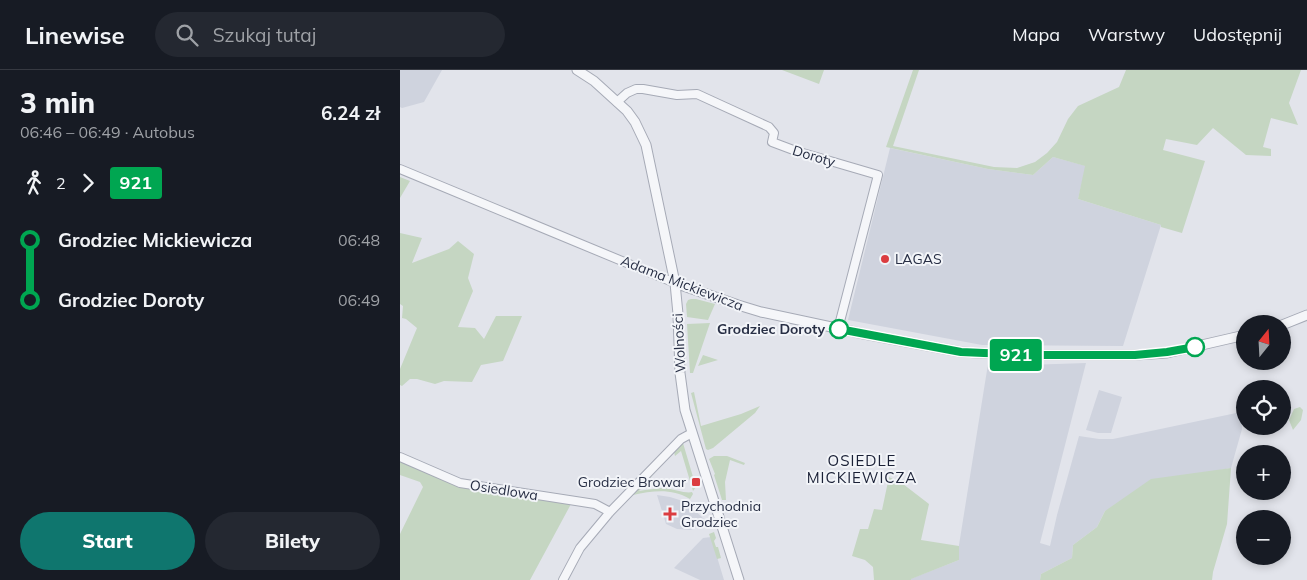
<!DOCTYPE html>
<html lang="pl">
<meta charset="utf-8">
<style>
:root{--surface:#171b24;--page:#242831;--text:#f1f3f6;--muted:#9ea1a6;--line:#363941;--accent:#0f766e}
body{margin:0;font-family:Mulish,sans-serif;background:var(--page);color:var(--text);height:100vh;display:flex;flex-direction:column;font-size:19px;white-space:nowrap}
*{box-sizing:border-box;margin:0}
p{font-size:16px;color:var(--muted)}
.icon{flex:none;width:28px;height:28px;fill:none;stroke:currentColor;stroke-width:2;stroke-linecap:round;stroke-linejoin:round}
.map{position:relative;flex:1;overflow:hidden}
.drawer{display:flex;flex-direction:column;background:var(--surface);width:400px}
.drawer>*{flex:none}
.badge{padding:0 10px;border-radius:4px;font-size:18px;line-height:32px}
.needle{width:32px;rotate:18deg}
.tools{position:absolute;left:836px;top:245px;display:grid;gap:10px}
.tools a{display:grid;place-items:center;width:55px;height:55px;border-radius:50%;background:var(--surface);box-shadow:0 2px 8px #0003;font-size:25px}
.map>.badge{position:absolute;translate:-50% -50%;box-shadow:0 0 0 2px #fff}
.legs{display:flex;align-items:center;gap:8px;height:55px;padding:0 20px;font-size:16px}
.legs p{margin-inline-start:auto}
.summary{display:flex;align-items:center;justify-content:space-between;height:85px;padding:0 20px}
h1{font-size:28px;font-weight:800;line-height:38px}
.cta{display:flex;gap:10px;margin-top:auto;padding:10px 20px}
.cta a{flex:1;height:58px;border-radius:30px;background:var(--accent);color:#fff;font-size:20px;font-weight:800;line-height:58px;text-align:center}
.cta a+a{background:var(--page);color:var(--text)}
ul{padding:0 20px;list-style:none}
li{display:flex;align-items:center;gap:18px;height:60px;font-size:19px}
li i{display:grid;place-items:center;width:8px;height:100%;margin:0 6px;background:currentColor}
li i::after{content:'';width:12px;height:12px;margin:-6px;border:4px solid;border-radius:50%;background:var(--surface)}
li p{margin-inline-start:auto}
li:first-child i{background:linear-gradient(#0000 50%,currentColor 0)}
li:last-child i{background:linear-gradient(currentColor 50%,#0000 0)}
header{display:flex;align-items:center;gap:30px;box-sizing:border-box;height:70px;padding:0 25px;background:var(--surface);border-bottom:1px solid var(--line)}
header strong{font-size:24px}
nav{display:flex;gap:28px;margin-inline-start:auto;font-size:18px}
.search{width:350px;height:45px;background:var(--page);display:flex;align-items:center;gap:12px;box-sizing:border-box;padding:0 18px;border-radius:28px;color:var(--muted);font-size:19px}
main{display:flex;flex:1;min-height:0}
.map>svg:first-child{display:block}
</style>
<header>
<strong>Linewise</strong>
<div class="search"><svg class="icon" aria-label="search" viewBox="0 0 24 24"><circle cx="10" cy="10" r="6"/><path d="M15 15l6 6"/></svg>Szukaj tutaj</div>
<nav><a>Mapa</a><a>Warstwy</a><a>Udostępnij</a></nav>
</header>
<main>
<section class="drawer">
<div class="summary"><div><h1>3 min</h1><p>06:46 – 06:49 · Autobus</p></div><b>6.24 zł</b></div>
<div class="legs"><svg class="icon" aria-label="walk" viewBox="0 0 24 24"><circle cx="13" cy="4" r="2"/><path d="M13 8l-2 6 4 7M11 14l-3 7M7 12l3-4h3l4 4"/></svg>2<svg class="icon" aria-label="forward" viewBox="0 0 24 24"><path d="M9 5l7 7-7 7"/></svg><b class="badge" style="background:#00a651;color:#fff">921</b></div>
<ul>
<li><i style="color:#00a651"></i><b>Grodziec Mickiewicza</b><p>06:48</p></li>
<li><i style="color:#00a651"></i><b>Grodziec Doroty</b><p>06:49</p></li>
</ul>
<div class="cta"><a>Start</a><a>Bilety</a></div>
</section>
<div class="map">
<svg width="907" height="510" viewBox="0 0 907 510">
<rect width="100%" height="100%" fill="#e2e4eb"/>
<path fill="#cfd3de" d="M 0,0 L 42,0 L 24,32 L 2,38 L 0,37 Z
M 490,78 L 588,99 L 633,105 L 653,87 L 686,96 L 678,129 L 761,155 L 723,276 L 582,275 L 448,250 Z
M 686,293 L 640,473 L 650,476 L 657,445 L 679,366 L 699,369 L 713,369 L 841,342 L 842,359 L 831,398 L 799,404 L 705,441 L 697,457 L 673,475 L 672,488 L 641,504 L 640,510 L 511,510 L 510,509 L 559,490 L 559,475 L 588,294 L 626,295 Z
M 699,320 L 722,327 L 711,363 L 698,363 L 686,360 Z
M 257,425 L 270,427 L 286,432 L 306,451 L 291,460 L 277,459 L 266,454 Z
M 311,467 L 324,510 L 300,510 L 274,498 L 303,468 Z"/>
<path fill="#c5d6c2" d="M 382,0 L 424,0 L 419,14 Z
M 513,0 L 519,0 L 493,76 L 594,97 L 617,98 L 635,92 L 647,83 L 657,72 L 668,49 L 678,36 L 719,17 L 726,0 L 901,0 L 889,33 L 898,55 L 871,48 L 863,77 L 871,79 L 871,86 L 846,85 L 813,58 L 797,75 L 766,69 L 763,80 L 805,91 L 782,163 L 761,157 L 761,155 L 678,129 L 685,96 L 653,87 L 633,105 L 588,99 L 486,77 Z
M 0,107 L 10,111 L 0,128 Z
M 0,163 L 22,168 L 12,193 L 49,179 L 58,171 L 74,184 L 68,208 L 73,221 L 58,257 L 75,258 L 84,269 L 96,246 L 122,246 L 103,291 L 81,295 L 72,312 L 44,311 L 35,314 L 17,309 L 10,309 L 2,316 L 0,315 L 0,299 L 17,258 L 6,249 L 2,248 L 3,236 L 0,234 Z
M 291,229 L 296,229 L 315,234 L 308,250 L 287,247 L 286,234 L 288,230 Z
M 310,253 L 293,303 L 290,303 L 287,254 Z
M 303,285 L 318,290 L 298,296 Z
M 294,322 L 301,356 L 341,344 L 360,336 L 355,343 L 313,378 L 308,380 L 306,379 L 291,323 Z
M 900,337 L 903,340 L 901,350 L 893,360 L 889,350 L 894,339 Z
M 283,373 L 296,417 L 293,421 L 281,381 L 275,386 L 274,382 Z
M 314,386 L 327,386 L 345,393 L 344,395 L 330,390 L 325,412 L 326,430 L 322,430 L 314,405 L 315,404 L 309,389 Z
M 0,390 L 59,416 L 89,423 L 171,434 L 130,510 L 0,510 L 0,464 L 23,417 L 20,412 L 0,405 Z
M 262,394 L 239,421 C 247,420 256,418 264,418 C 273,419 287,424 292,422 L 293,424 L 290,429 C 271,418 253,421 233,425 Z
M 831,398 L 827,454 L 813,502 L 812,510 L 640,510 L 641,504 L 672,488 L 673,475 L 697,457 L 705,441 L 751,409 Z
M 489,407 L 503,414 L 529,434 L 521,470 L 559,476 L 559,490 L 511,509 L 511,510 L 474,510 L 473,497 L 465,490 L 452,486 L 460,459 L 468,459 L 474,439 L 482,440 Z
M 314,462 L 316,468 L 314,471 L 316,477 L 318,477 L 321,488 L 317,489 L 309,464 Z"/>
<g fill="none" stroke-linecap="round" stroke-linejoin="round">
<defs>
<path id="minor" d="M 217,32 L 227,23 L 236,19 L 243,19 L 277,25 L 297,24 L 369,57 L 374,63 L 372,72 L 396,81 L 478,105 L 438,259
M 0,99 L 275,213
M 0,387 L 60,413 L 195,434 L 210,442
M 163,510 L 180,478 L 210,442 L 281,369 L 292,363"/>
<path id="tertiary" d="M 177,0 L 194,11 L 227,41 L 235,52 L 246,75 L 275,213 L 278,244 L 280,303 L 285,340 L 339,510
M 275,213 L 338,235 L 361,242 L 464,264 L 561,282 L 617,285 L 735,285 L 767,283 L 845,265
M 882,255 L 907,245"/>
</defs>
<use href="#minor" stroke="#a6aab6" stroke-width="10"/>
<use href="#tertiary" stroke="#a6aab6" stroke-width="11"/>
<use href="#minor" stroke="#f5f6f9" stroke-width="8"/>
<use href="#tertiary" stroke="#f5f6f9" stroke-width="9"/>
</g>
<g fill="none" stroke-linecap="round" stroke-linejoin="round">
<defs>
<path id="line-1" d="M 439,259 L 561,282 L 584,283 L 637,285 L 735,285 L 767,282 L 795,277"/>
</defs>
<use href="#line-1" stroke="#fff" stroke-width="11"/>
<use href="#line-1" stroke="#00a651" stroke-width="8"/>
</g>
<g fill="#db3c40" stroke="#f2f4f8" stroke-width="2">
<circle cx="485" cy="189" r="5"/>
<rect x="291" y="407" width="10" height="10" rx="2.5"/>
<path d="M267.5 436.5h5v5h5v5h-5v5h-5v-5h-5v-5h5z"/>
</g>
<g fill="#fff" stroke="#00a651" stroke-width="2.5">
<circle cx="439" cy="259" r="9"/>
<circle cx="795" cy="277" r="9"/>
</g>
<g text-anchor="middle" dominant-baseline="central" stroke-width="4" stroke-linejoin="round" paint-order="stroke">
<g font-size="14" fill="#282f45" stroke="#f2f4f8">
<text transform="translate(414 86) rotate(17)">Doroty</text>
<text transform="translate(282 213) rotate(21)">Adama Mickiewicza</text>
<text transform="translate(279 273) rotate(-93)">Wolności</text>
<text transform="translate(104 420) rotate(9)">Osiedlowa</text>
</g>
<g font-size="14" fill="#282f45" stroke="#f2f4f8" text-anchor="start">
<text x="495" y="189">LAGAS</text>
<text x="286" y="412" text-anchor="end">Grodziec Browar</text>
<text x="281" y="436">Przychodnia<tspan x="281" dy="16">Grodziec</tspan></text>
</g>
<g font-size="14" font-weight="bold" fill="#282f45" stroke="#f2f4f8" text-anchor="end">
<text x="425" y="259">Grodziec Doroty</text>
</g>
<g font-size="15" letter-spacing="1" fill="#1a2036" stroke="#f2f4f8">
<text x="462" y="390">OSIEDLE<tspan x="462" dy="17">MICKIEWICZA</tspan></text>
</g>
</g>
</svg>
<div class="tools">
<a><svg class="needle" viewBox="-14 -14 28 28"><path d="M0-13l5 13h-10z" fill="#e53935"/><path d="M0 13l5-13h-10z" fill="#9ea1a6"/></svg></a>
<a><svg class="icon" aria-label="locate" viewBox="0 0 24 24"><circle cx="12" cy="12" r="6"/><path d="M12 2v4M12 18v4M2 12h4M18 12h4"/></svg></a>
<a>+</a>
<a>−</a>
</div>
<b class="badge" style="left:616px;top:285px;background:#00a651;color:#fff">921</b>
</div>
</main>
